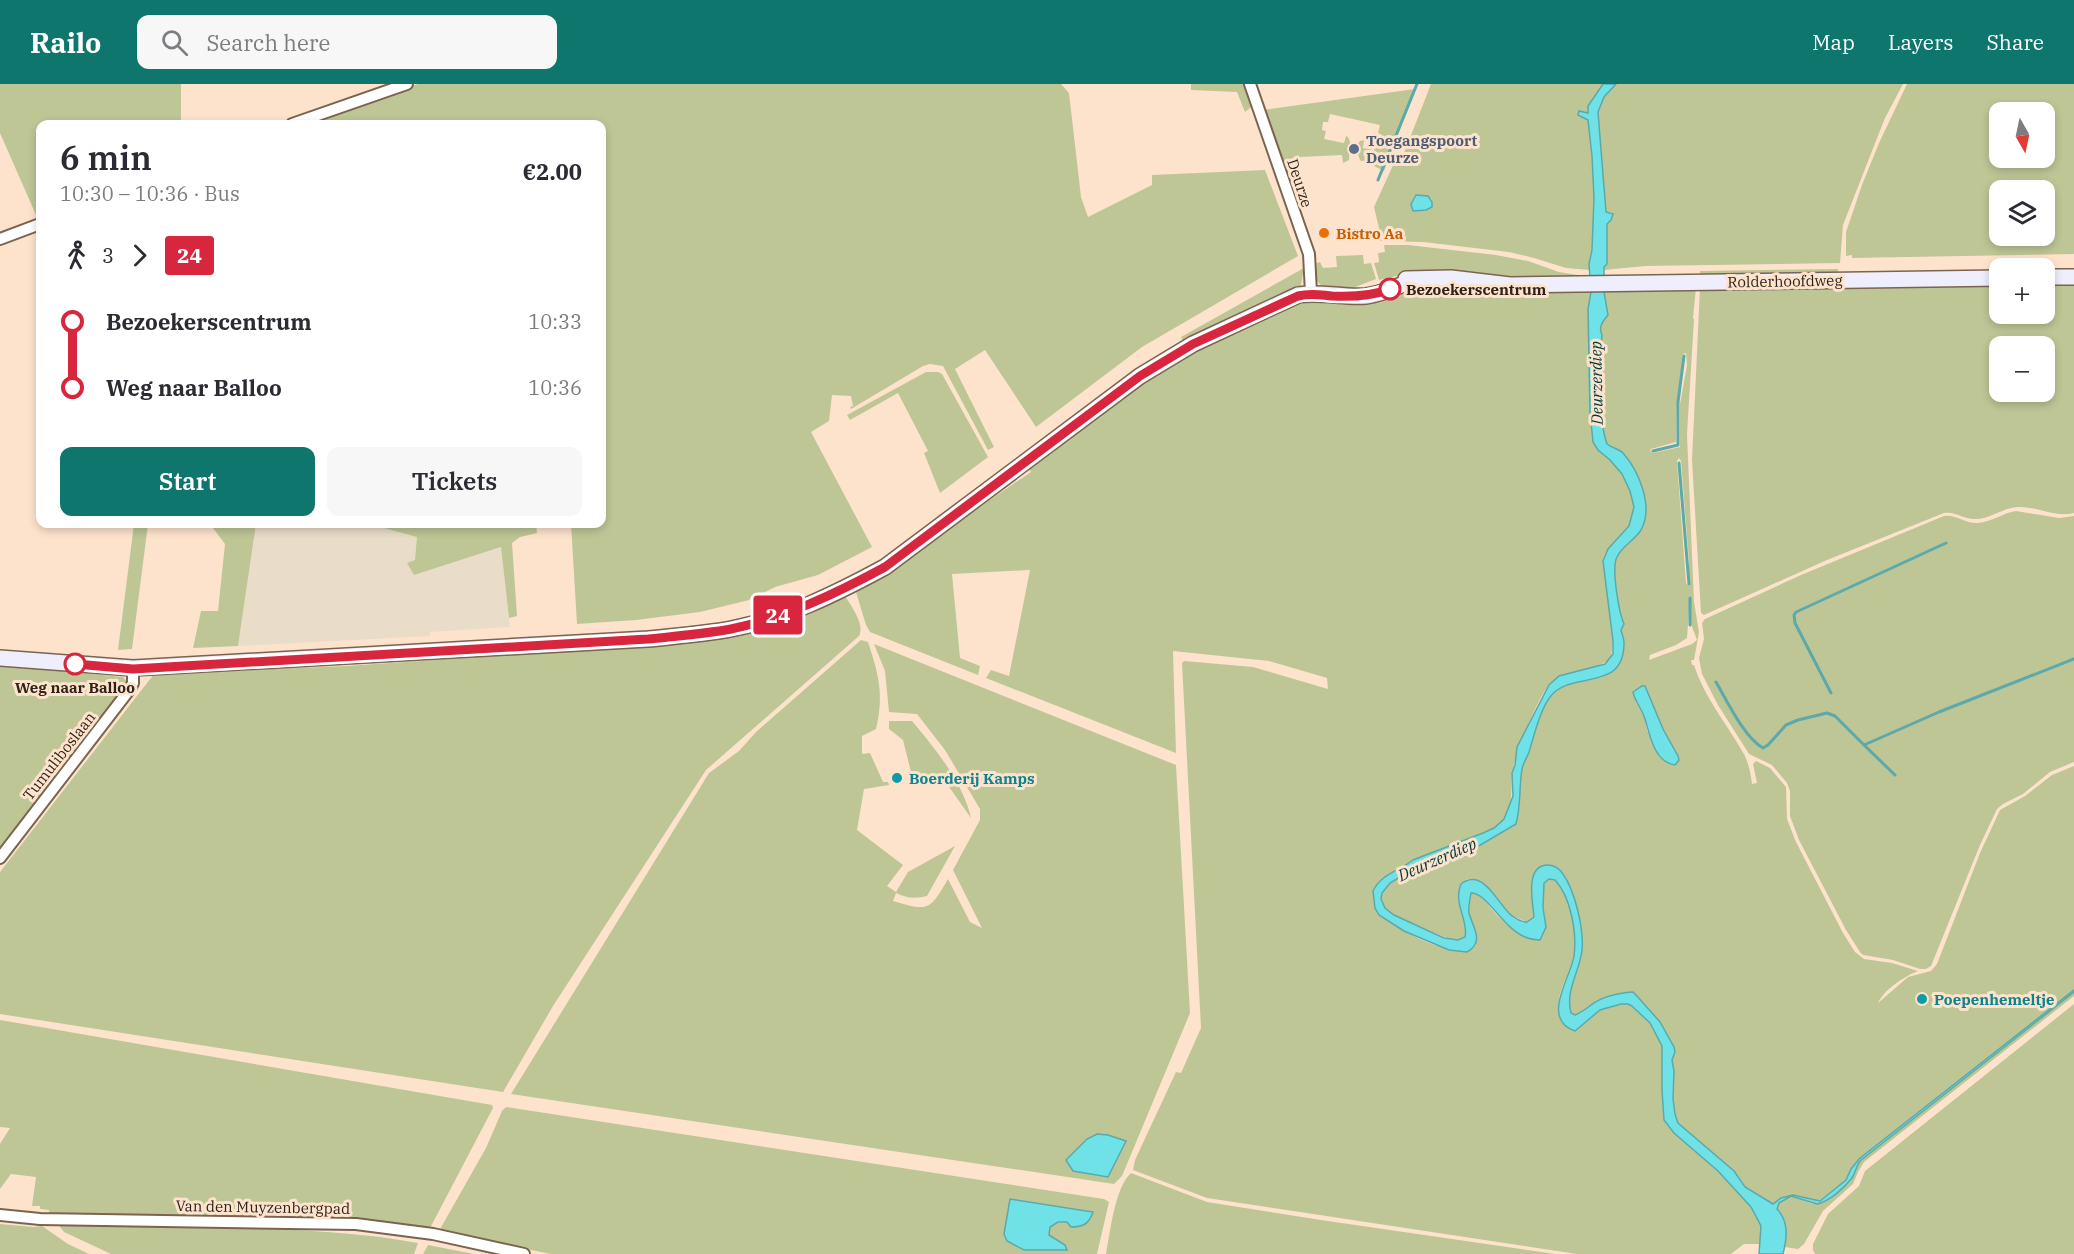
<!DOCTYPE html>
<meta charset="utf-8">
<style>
:root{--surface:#fff;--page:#f7f7f7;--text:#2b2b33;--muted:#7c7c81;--accent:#0f766e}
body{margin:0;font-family:"IBM Plex Serif",serif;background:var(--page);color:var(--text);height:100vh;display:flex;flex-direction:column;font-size:22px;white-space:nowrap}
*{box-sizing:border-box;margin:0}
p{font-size:20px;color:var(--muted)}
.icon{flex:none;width:33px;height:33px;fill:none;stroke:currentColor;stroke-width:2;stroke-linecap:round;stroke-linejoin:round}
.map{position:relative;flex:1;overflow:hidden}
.details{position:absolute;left:36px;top:36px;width:570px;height:408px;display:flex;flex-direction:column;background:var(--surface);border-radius:12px;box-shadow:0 3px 9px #0003}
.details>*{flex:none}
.badge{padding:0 12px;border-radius:4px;font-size:21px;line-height:39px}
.needle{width:39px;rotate:171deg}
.controls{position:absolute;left:1989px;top:18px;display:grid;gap:12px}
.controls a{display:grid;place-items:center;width:66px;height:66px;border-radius:12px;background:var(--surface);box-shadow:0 3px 9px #0003;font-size:30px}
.map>.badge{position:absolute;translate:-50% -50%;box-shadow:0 0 0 3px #fff}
.legs{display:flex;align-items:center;gap:9px;height:66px;padding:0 24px;font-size:20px}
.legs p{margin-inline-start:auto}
.head{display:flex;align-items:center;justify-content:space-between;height:102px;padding:0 24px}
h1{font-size:33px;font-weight:600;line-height:45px}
.action{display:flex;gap:12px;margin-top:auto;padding:12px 24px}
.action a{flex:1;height:69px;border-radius:12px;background:var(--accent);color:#fff;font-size:24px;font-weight:600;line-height:69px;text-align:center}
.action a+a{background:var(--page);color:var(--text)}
ul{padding:0 24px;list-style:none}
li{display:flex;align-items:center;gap:21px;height:66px;font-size:22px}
li i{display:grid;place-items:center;width:9px;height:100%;margin:0 8px;background:currentColor}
li i::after{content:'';width:15px;height:15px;margin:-8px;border:4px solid;border-radius:50%;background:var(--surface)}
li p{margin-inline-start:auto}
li:first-child i{background:linear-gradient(#0000 50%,currentColor 0)}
li:last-child i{background:linear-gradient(currentColor 50%,#0000 0)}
header{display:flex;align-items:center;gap:36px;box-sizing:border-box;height:84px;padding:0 30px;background:var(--accent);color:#fff}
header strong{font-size:28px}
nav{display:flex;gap:33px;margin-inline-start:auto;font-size:21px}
.search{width:420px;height:54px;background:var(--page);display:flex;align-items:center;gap:15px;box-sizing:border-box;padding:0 21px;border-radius:12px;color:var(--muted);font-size:22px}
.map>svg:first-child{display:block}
</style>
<header>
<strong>Railo</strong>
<div class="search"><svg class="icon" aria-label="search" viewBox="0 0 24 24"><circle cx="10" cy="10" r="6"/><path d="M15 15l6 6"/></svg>Search here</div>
<nav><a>Map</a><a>Layers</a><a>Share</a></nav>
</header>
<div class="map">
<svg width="2074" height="1170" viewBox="0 0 2074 1170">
<rect width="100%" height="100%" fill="#fee3cc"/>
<path fill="#e9ddc9" d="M 256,440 L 381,440 L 381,443 L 418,453 L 414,491 L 501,463 L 510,543 L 430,548 L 430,552 L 238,562 Z"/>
<path fill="#bec696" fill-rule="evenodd" d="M 0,0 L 181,0 L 181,40 L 40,40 L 40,129 L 36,131 L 0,49 Z
M 418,0 L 1061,0 L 1069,9 L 1081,113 L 1088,133 L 1152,101 L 1152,91 L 1265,86 L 1298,172 L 1142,263 L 1036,343 L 985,266 L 955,285 L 994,363 L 988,366 L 943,282 L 930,280 L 923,282 L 851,325 L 850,323 L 853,322 L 851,312 L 832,311 L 829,337 L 811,348 L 872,463 L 818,491 L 775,503 L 749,516 L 700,528 L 636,536 L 577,540 L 571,440 L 602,440 L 602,40 L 304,40 Z
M 1191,0 L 1246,0 L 1252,17 L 1251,23 L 1245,28 L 1237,8 L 1191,6 Z
M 1431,0 L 1603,0 L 1588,22 L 1588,29 L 1579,27 L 1580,32 L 1588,36 L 1592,72 L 1594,114 L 1592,166 L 1590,172 L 1590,186 L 1566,184 L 1534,174 L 1509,168 L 1423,158 L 1380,157 L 1377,145 L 1379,144 L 1374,123 L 1394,79 L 1399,82 ZM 1418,111 L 1428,112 L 1432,116 L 1431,124 L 1417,126 L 1411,120 L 1414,113 Z
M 1616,0 L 1903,0 L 1885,34 L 1843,141 L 1840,179 L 1645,182 L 1604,186 L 1604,182 L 1607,180 L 1607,140 L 1611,136 L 1612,129 L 1606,128 L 1598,28 L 1604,13 Z
M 1907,0 L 2074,0 L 2074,170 L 1852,174 L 1852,171 L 1846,172 L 1846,148 L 1862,101 L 1879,59 ZM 2044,28 L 2044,74 L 2000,74 L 2000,28 ZM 2044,106 L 2044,152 L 2000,152 L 2000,106 Z
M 1415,5 L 1384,87 L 1374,82 L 1370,77 L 1361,77 C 1357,72 1356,62 1360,57 L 1364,56 L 1363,64 L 1374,66 L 1376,59 L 1380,59 L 1382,51 L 1378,49 L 1380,41 L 1330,30 L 1328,38 L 1323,38 L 1322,46 L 1326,47 L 1324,55 L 1344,59 L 1346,52 L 1348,53 L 1350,58 L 1349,76 L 1343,79 L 1342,71 L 1300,73 L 1299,81 L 1284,81 L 1281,78 L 1262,26 Z
M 1384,161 L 1408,161 L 1496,171 L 1528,177 L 1559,188 L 1584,192 L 1584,195 L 1512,196 L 1401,191 L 1379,196 L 1374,179 L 1379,178 L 1378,169 L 1385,168 Z
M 1363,171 L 1364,180 L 1371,179 L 1376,195 L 1350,205 L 1325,204 C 1315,198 1313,191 1315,180 L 1320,178 L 1323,184 L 1337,183 L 1336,172 Z
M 1304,184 L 1301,201 L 1299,204 L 1184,259 L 1181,253 Z
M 1838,185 L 1838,189 L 1700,193 L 1700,187 Z
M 2074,199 L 2074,429 C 2054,434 2037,422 2017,423 C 2003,424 1990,435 1976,435 C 1964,436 1956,427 1944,429 L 1827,476 L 1704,531 L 1701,529 L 1692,376 L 1700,204 C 1737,205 1764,210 1801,203 L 1999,200 L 2000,230 L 2044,230 L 2045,200 ZM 2000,262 L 2044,262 L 2044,308 L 2000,308 Z
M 1422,200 L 1538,207 L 1540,209 L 1591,208 L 1588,225 L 1590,328 L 1598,366 C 1620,382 1645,415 1628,443 C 1621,456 1606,461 1603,477 L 1613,557 L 1611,574 C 1595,588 1563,585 1549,601 C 1537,615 1514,672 1512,690 C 1511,708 1514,728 1498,741 C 1476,758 1439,765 1413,776 C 1397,790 1386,786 1373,806 L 1377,828 C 1404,848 1435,868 1470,866 L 1476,861 L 1469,826 L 1471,809 L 1474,808 C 1484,813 1488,821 1495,829 C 1507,842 1522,855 1540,856 L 1546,843 L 1543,824 L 1544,799 L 1549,795 L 1555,796 C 1571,812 1579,855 1573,877 C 1569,888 1557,910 1559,922 C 1560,929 1565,937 1568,944 L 1575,947 L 1600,926 L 1621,920 L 1628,920 L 1632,922 L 1648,936 L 1662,962 L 1662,1006 L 1664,1036 L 1674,1049 L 1718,1087 L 1751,1123 L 1761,1142 L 1760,1160 L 1744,1160 L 1731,1170 L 1577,1170 L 1207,1114 L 1133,1086 L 1135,1076 L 1176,988 L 1181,989 L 1201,944 L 1182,579 L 1184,577 L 1253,583 L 1328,605 L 1327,594 L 1269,577 L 1173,567 L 1176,669 L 986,594 L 991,586 L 1009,592 L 1030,486 L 952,490 L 960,574 L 980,582 L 978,591 L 870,548 L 866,541 L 856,508 L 887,490 L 938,451 L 1031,388 L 1027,382 L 1108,320 L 1182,272 L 1300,216 L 1338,218 L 1342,221 Z
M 1696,204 L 1693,234 L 1694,235 L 1687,350 L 1694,518 L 1699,548 L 1694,576 L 1691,576 L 1692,581 L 1694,581 C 1705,615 1728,641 1745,672 C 1749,681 1751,691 1752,700 L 1757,699 L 1753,680 L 1756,677 L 1770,684 L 1786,703 L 1787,735 L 1796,758 L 1843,849 L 1855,868 L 1864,875 L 1892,879 L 1918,887 C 1903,893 1884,906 1878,919 L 1908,893 L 1931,887 L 1937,880 L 1980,769 L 2000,726 L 2025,712 L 2052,691 L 2074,682 L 2074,906 L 1859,1075 L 1851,1085 L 1846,1096 L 1819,1117 C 1801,1115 1789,1105 1774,1120 L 1771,1120 L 1745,1103 L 1734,1087 L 1678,1039 L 1675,1030 L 1673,1015 L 1674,987 L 1672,976 L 1675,968 L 1674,963 L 1660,938 L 1633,908 C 1618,909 1603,912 1591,921 C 1585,925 1582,928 1575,931 L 1571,929 C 1566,908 1577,889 1581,869 C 1584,854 1574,803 1564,791 C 1561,787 1553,784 1548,781 L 1537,785 L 1532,799 L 1534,833 L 1527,838 L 1512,832 L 1468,795 L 1461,799 L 1459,814 L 1466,849 L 1465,853 L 1457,856 L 1449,855 L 1394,831 L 1385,824 L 1381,815 L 1382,809 L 1390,799 L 1425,778 L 1477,763 L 1516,740 C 1521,722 1519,703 1522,685 C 1523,678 1527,673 1529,667 C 1534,650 1539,632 1548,616 C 1563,587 1616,608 1623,571 C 1625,561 1622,554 1621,544 L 1624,540 C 1619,530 1612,489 1615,478 C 1618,465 1631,460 1638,450 C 1655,426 1641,389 1623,370 C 1619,365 1612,364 1607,360 L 1604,352 L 1600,319 L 1602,251 C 1598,244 1603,237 1608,231 L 1604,206 ZM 1686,269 L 1687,281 L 1680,320 L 1680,363 L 1653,369 L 1650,367 L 1651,365 L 1676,358 L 1677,321 L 1683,270 ZM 1679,374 L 1681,377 L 1689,477 L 1689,502 L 1686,499 L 1677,377 ZM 1690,513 L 1691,540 L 1697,556 L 1692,560 L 1649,576 L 1650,571 L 1676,561 L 1687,554 ZM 1641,604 L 1678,672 L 1671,680 L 1659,672 L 1653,660 L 1647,646 L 1645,635 L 1636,619 L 1633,607 Z
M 926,288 L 938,288 L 942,290 L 988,373 L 940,409 L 924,369 L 928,367 L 898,309 L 850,336 L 847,331 Z
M 2016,427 L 2059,434 L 2074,432 L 2074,678 L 2050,688 L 2023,710 L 2003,720 L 1997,725 L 1980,761 L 1931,882 L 1926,885 L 1920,885 L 1893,876 L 1863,871 L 1860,868 L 1846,846 L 1799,756 L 1790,732 L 1790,707 L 1787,699 L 1772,681 L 1749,670 L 1718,621 L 1702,590 L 1699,574 L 1704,555 L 1702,539 L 1705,535 L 1801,491 L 1944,432 C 1956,430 1966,440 1978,439 C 1991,438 2003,429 2016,427 ZM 1946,458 L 1946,460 L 1794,529 L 1795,527 Z
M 134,440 L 148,440 L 132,565 L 118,566 Z
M 213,440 L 256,440 L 238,562 L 193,564 L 201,527 L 218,527 L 225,460 L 213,444 Z
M 381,440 L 536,440 L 537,449 L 520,453 L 512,459 L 517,532 L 509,534 L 501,463 L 414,491 L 407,479 L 415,476 L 417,453 L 380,443 Z
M 846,513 C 852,524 865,540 859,552 L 706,686 L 553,922 L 503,1008 L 0,930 L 0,788 L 154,590 L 346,582 L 647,562 L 749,549 L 801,532 Z
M 861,556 L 868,558 C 879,591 884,611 876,645 L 862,652 L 862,670 L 870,669 L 883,698 L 888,698 L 889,701 L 864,705 L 857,746 L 903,781 L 887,802 L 896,808 L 908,788 L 955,762 L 927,812 C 915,815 906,814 896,809 L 893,817 C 929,828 930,826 948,795 L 970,838 L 982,844 L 953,786 L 980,736 L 980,725 L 945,666 L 917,630 L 889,628 L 885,587 L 874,560 L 1176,681 L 1190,929 L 1122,1092 L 1114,1100 L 511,1010 L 709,689 L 739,667 L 757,647 Z
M 0,581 L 123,593 L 128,599 L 0,766 Z
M 889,637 L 912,637 C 934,663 964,700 971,734 L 940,690 L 913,696 L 903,656 L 889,645 Z
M 2074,908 L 2074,912 L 1864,1078 L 1858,1088 L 1853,1100 L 1823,1127 L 1804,1160 L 1798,1165 L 1785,1163 C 1787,1149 1787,1136 1777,1125 L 1779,1119 L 1791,1112 C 1800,1113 1810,1121 1818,1120 C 1826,1120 1847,1100 1852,1094 C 1856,1088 1856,1082 1860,1077 Z
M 2074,920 L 2074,1170 L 1815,1170 L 1813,1166 L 1813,1160 L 1828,1130 L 1859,1102 L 1865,1087 Z
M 0,936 L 492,1021 L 493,1024 L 429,1146 L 203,1132 L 50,1132 L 49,1126 L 40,1125 L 40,1122 L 32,1122 L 36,1093 L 11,1090 L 0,1105 L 0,1060 L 10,1044 L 0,1043 Z
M 506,1023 L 1104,1115 L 1109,1118 L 1097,1170 L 551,1170 L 439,1147 L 486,1064 L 502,1027 ZM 1010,1115 L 1085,1141 C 1072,1139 1061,1135 1050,1143 L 1049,1151 L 1065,1161 L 1064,1166 L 1039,1166 Z
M 1131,1089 L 1207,1118 L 1321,1136 L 1555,1170 L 1106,1170 C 1110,1149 1115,1103 1131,1089 Z
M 57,1139 C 129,1141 201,1142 272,1145 C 321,1147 370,1150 418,1159 L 414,1170 L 111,1170 L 64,1148 Z
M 0,1140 L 34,1143 L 42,1142 L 68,1160 L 89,1170 L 0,1170 Z
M 428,1161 L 474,1170 L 423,1170 Z"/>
<path fill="#6fe2e8" stroke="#5ba9aa" stroke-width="1.5" d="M 1603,0 L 1616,0 L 1604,13 L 1598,28 L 1606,128 L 1613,130 L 1611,136 L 1607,140 L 1607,180 L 1604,183 L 1604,208 L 1608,231 C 1603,237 1598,243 1602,251 C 1599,279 1598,335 1607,360 C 1612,364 1619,365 1623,369 C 1639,387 1654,423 1641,446 C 1634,457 1622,462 1617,473 C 1611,484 1619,529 1624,540 L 1621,546 C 1622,551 1624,554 1624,559 C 1624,610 1571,585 1550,613 C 1540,626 1534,652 1529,668 C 1527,674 1523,679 1522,685 C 1519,703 1521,722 1516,740 L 1477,763 L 1427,777 L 1390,799 L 1382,809 L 1381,815 L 1385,824 L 1394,831 L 1444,854 L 1458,856 L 1465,853 C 1469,839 1454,820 1460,803 C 1461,799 1462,799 1466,797 C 1485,788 1499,821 1511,831 C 1516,835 1521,838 1527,838 L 1534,833 C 1533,819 1524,781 1548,781 C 1554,781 1560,785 1563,790 C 1575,807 1584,845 1582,866 C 1580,887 1565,906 1571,929 L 1575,931 C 1582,928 1586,925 1591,921 C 1603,912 1618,909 1633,908 L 1636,911 L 1660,938 L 1674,963 L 1675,968 L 1672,976 L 1674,987 L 1673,1015 L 1675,1030 L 1678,1039 L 1734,1087 L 1745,1103 L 1773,1120 L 1781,1114 L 1793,1111 L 1820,1117 L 1846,1096 L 1851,1085 L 1859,1075 L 2074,906 L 2074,908 L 1860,1077 C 1856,1082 1856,1088 1852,1094 C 1845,1103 1829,1118 1817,1120 L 1791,1112 L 1779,1119 L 1777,1125 C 1789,1137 1787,1154 1783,1170 L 1759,1170 L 1761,1142 L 1751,1123 L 1718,1087 L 1674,1049 L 1664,1036 L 1662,1006 L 1662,962 L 1650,939 L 1632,922 L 1628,920 L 1621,920 L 1600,926 L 1575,947 C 1540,935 1571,893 1574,872 C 1577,849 1571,813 1555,796 L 1549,795 L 1544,799 L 1543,824 L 1546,843 L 1540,856 C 1506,857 1491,809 1471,809 C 1470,816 1468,822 1469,829 C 1473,844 1485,858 1467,868 L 1449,866 L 1404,847 L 1379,831 L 1375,824 L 1373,807 C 1381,790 1399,787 1413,776 L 1483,749 L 1494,744 L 1504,735 L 1513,712 L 1512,689 L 1515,681 L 1517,663 L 1549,601 L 1559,592 L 1605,580 L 1613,570 L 1613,557 L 1603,477 L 1608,465 L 1629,442 L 1634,423 L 1630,407 L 1622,390 L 1610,376 L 1598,366 L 1593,358 L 1590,328 L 1588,225 L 1591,208 L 1589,180 L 1592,166 L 1594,114 L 1592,72 L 1588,36 L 1578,31 L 1579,27 L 1588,29 L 1588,22 Z
M 1416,111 L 1428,112 L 1432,118 L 1432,123 L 1426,126 L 1413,127 L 1411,120 Z
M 1642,602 L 1645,602 L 1663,645 L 1678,672 L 1679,676 L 1675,681 C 1654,678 1650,651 1645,635 C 1642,625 1635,618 1633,608 Z
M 1097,1050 L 1108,1051 L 1126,1057 L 1108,1093 L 1073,1087 L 1066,1076 L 1087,1055 Z
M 1010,1115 L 1093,1128 C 1089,1140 1083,1143 1071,1143 L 1067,1138 L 1058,1138 L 1050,1143 L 1049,1151 L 1065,1161 L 1067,1166 L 1024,1166 L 1007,1157 L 1004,1150 Z"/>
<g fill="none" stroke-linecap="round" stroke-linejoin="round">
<path stroke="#5ba9aa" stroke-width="3" d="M 1378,96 L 1417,0
M 1653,367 L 1678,361 L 1678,318 L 1684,272
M 1679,379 L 1689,500
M 1690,541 L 1690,514
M 1716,598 C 1727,617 1744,653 1763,664 L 1768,661 L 1786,641 L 1798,636 L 1827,629 L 1835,632 L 1864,661 L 1939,628 L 2074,575
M 1831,609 L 1795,539 L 1794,531 L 1796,528 L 1946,459
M 1864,661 L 1895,691"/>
<defs>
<path id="minor" d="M 1250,0 L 1309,170 L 1311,209
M 292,40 L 407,0
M 0,155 L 40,140
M 0,774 L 130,605 L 133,599 L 133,584
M 0,1131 L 40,1135 L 356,1140 L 433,1150 L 524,1170"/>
<path id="secondary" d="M 2044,193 L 2074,193
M 1406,195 L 1451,194 L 1510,201 L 2000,194
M 0,574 L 133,584 L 648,555 C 676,552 704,550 731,545 C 785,535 837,509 885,483 L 1140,292 L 1193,260 L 1298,211 C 1320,207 1343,214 1366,212 C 1383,210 1400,201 1416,195"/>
</defs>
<use href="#minor" stroke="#7b644f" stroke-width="14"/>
<use href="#secondary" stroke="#7b644f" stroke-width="18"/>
<use href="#minor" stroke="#fff" stroke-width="10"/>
<use href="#secondary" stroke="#efeefc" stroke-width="15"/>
</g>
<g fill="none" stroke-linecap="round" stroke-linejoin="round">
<defs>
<path id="line-1" d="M 75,580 L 133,585 L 648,555 C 676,552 704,550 731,545 C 785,534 837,509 885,483 L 1140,292 L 1193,260 L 1298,212 C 1311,209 1320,211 1332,212 C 1352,213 1372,212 1390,205"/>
</defs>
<use href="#line-1" stroke="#fff" stroke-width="14"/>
<use href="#line-1" stroke="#d7263d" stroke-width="9"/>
</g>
<circle fill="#5c6f8a" stroke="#fee3cc" stroke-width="2" cx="1354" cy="65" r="6"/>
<circle fill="#e8710a" stroke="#fee3cc" stroke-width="2" cx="1324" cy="149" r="6"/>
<g fill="#fff" stroke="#d7263d" stroke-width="3">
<circle cx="1390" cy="205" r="10"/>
<circle cx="75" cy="580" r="10"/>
</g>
<g fill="#0f9aa8" stroke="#fee3cc" stroke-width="2">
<circle cx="897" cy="694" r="6"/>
<circle cx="1922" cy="915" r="6"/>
</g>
<g text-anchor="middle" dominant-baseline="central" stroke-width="6" stroke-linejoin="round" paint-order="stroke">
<g font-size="15" font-weight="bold" fill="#4e5e75" stroke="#fee3cc" text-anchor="start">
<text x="1366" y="56">Toegangspoort<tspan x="1366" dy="17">Deurze</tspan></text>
</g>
<g font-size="15" fill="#2d231b" stroke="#fee3cc">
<text transform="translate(1300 99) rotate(72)">Deurze</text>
<text transform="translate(1785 197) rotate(-1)">Rolderhoofdweg</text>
<text transform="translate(59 672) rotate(-52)">Tumuliboslaan</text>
<text transform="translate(263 1123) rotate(1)">Van den Muyzenbergpad</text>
</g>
<g font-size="15" font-weight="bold" fill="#c56008" stroke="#fee3cc" text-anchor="start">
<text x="1336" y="149">Bistro Aa</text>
</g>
<g font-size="15" font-weight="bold" fill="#2d231b" stroke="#fee3cc" text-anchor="start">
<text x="1406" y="205">Bezoekerscentrum</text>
<text x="75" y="603" text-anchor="middle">Weg naar Balloo</text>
</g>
<g font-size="15" font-weight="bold" fill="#0d838f" stroke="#fee3cc" text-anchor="start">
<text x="909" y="694">Boerderij Kamps</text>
<text x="1934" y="915">Poepenhemeltje</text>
</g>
<g font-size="16" font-style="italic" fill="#023b3e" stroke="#fee3cc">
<text transform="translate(1596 299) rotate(-91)">Deurzerdiep</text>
<text transform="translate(1437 775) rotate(-24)">Deurzerdiep</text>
</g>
</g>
</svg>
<div class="controls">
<a><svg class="needle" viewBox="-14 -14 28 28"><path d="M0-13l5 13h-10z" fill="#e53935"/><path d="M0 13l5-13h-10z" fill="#7c7c81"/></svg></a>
<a><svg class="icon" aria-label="layers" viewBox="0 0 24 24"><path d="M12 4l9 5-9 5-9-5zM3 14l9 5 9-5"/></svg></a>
<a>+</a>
<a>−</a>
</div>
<b class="badge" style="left:778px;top:531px;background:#d7263d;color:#fff">24</b>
<section class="details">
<div class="head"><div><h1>6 min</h1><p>10:30 – 10:36 · Bus</p></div><b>€2.00</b></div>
<div class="legs"><svg class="icon" aria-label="walk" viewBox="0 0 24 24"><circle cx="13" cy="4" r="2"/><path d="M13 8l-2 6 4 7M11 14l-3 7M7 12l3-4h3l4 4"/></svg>3<svg class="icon" aria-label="forward" viewBox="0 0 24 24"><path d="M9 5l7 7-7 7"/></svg><b class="badge" style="background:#d7263d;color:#fff">24</b></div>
<ul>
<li><i style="color:#d7263d"></i><b>Bezoekerscentrum</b><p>10:33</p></li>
<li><i style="color:#d7263d"></i><b>Weg naar Balloo</b><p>10:36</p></li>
</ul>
<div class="action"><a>Start</a><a>Tickets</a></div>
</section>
</div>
